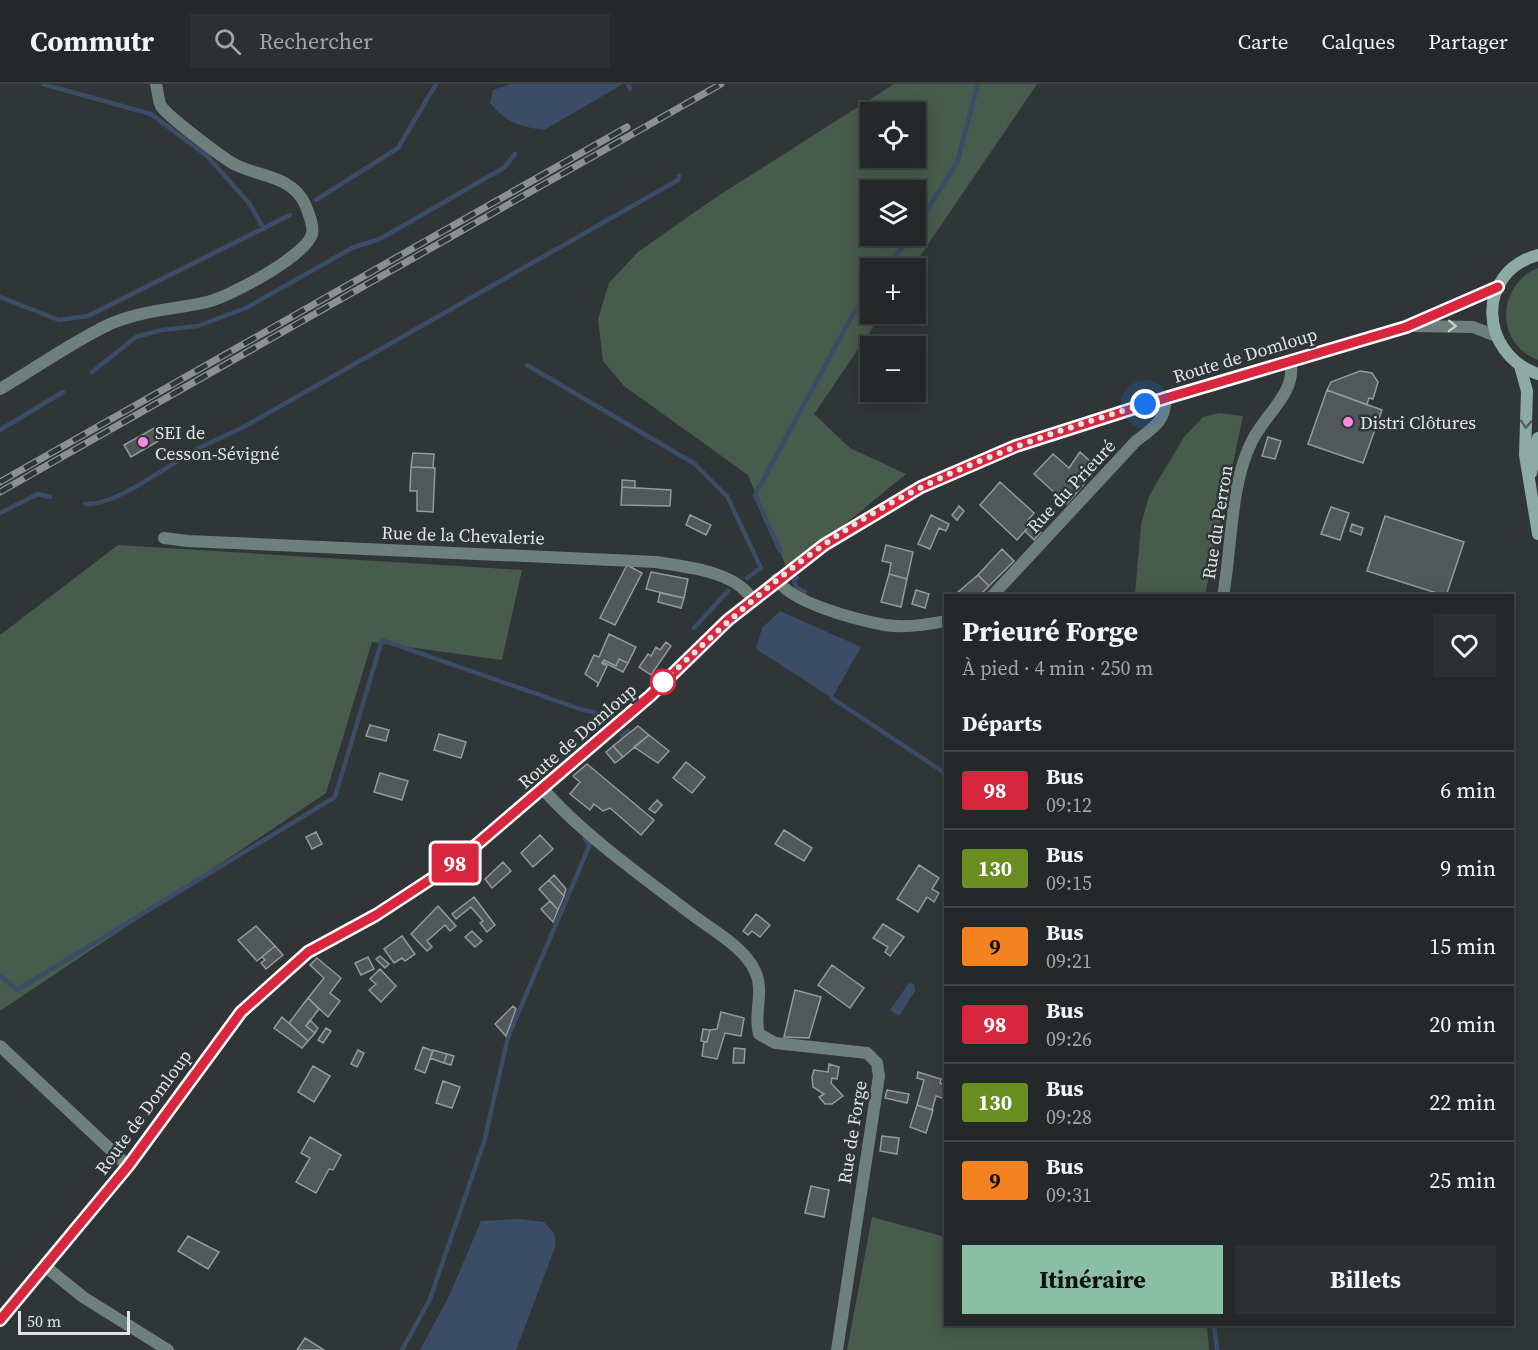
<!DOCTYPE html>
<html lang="fr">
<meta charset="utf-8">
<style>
:root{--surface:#242829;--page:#2c3031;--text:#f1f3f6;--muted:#a3a6a8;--line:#414446;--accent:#8abfa5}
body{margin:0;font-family:"Source Serif 4",serif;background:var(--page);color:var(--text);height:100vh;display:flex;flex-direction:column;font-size:22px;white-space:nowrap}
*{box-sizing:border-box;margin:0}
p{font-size:20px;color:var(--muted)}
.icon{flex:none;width:33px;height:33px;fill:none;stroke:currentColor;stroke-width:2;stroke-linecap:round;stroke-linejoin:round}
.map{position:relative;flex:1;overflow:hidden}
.sheet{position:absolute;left:944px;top:510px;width:570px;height:732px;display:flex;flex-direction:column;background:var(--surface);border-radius:0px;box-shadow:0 3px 15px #0003,0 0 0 2px var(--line)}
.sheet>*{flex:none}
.badge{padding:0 12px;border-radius:4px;font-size:21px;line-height:39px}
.buttons{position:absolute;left:860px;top:18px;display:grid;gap:12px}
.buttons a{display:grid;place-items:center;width:66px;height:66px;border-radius:0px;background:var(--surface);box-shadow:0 3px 15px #0003,0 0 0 2px var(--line);font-size:30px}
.scale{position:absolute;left:18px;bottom:15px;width:112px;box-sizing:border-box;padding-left:6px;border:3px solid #e1e4e5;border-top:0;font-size:16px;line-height:21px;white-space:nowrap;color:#e1e4e5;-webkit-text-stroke:4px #303637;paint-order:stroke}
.you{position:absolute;width:30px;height:30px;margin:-15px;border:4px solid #fff;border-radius:50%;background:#1a73e8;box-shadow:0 0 0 9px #1a73e833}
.map>.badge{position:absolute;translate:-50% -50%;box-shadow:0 0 0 3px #fff}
h2{padding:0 18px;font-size:22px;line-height:54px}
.round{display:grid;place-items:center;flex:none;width:63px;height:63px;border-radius:0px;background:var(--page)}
.headline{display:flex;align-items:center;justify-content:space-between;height:102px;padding:0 18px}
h1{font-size:28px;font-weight:700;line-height:45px}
.button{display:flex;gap:12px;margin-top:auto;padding:12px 18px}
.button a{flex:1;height:69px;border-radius:0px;background:var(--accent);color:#111;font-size:24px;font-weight:700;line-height:69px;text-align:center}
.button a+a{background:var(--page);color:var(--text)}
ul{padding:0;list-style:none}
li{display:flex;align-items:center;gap:18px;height:78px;padding:0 18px;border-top:2px solid var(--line)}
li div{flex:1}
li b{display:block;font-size:22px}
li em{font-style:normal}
li .badge{min-width:66px;font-weight:700;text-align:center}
header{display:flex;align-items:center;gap:36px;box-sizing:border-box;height:84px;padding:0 30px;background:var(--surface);border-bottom:2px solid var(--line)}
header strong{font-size:28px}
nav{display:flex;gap:33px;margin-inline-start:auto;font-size:21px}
.search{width:420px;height:54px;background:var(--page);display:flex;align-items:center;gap:15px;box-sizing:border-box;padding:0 21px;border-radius:0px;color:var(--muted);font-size:22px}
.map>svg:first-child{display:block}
</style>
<header>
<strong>Commutr</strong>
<div class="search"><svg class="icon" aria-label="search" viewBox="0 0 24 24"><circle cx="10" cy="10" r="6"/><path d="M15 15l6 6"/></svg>Rechercher</div>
<nav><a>Carte</a><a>Calques</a><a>Partager</a></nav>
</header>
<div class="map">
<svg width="1538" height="1266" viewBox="0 0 1538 1266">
<rect width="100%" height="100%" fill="#303637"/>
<path fill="#475c4c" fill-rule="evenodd" d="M 894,0 L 1037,0 L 912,184 L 870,184 L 870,230 L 882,230 L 814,330 L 850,364 L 906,390 L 788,487 L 748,391 L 624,302 L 603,277 L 598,235 L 609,199 L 638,168 L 715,114 ZM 870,28 L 915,28 L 915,74 L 870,74 ZM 870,106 L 915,106 L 915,152 L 870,152 Z
M 1538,184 L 1538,276 C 1494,260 1497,200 1538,184 Z
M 1219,329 L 1243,332 L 1205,511 L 1135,511 L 1141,441 L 1149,412 L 1184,353 L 1203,333 Z
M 118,461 L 522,486 L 502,576 L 372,558 L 326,709 L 0,927 L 0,551 Z
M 872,1133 L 945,1153 L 945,1240 L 1207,1241 L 1209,1266 L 847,1266 Z"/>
<path fill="#3a4c66" d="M 511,0 L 623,0 L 544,46 C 518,42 507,39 490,19 L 493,6 Z
M 780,527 L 861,563 L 832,614 L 756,565 L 762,544 Z
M 909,899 L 914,900 L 915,907 L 899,932 L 890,926 Z
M 519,1135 L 544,1138 L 554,1149 L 556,1161 L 516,1266 L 420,1266 L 450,1210 L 481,1137 Z"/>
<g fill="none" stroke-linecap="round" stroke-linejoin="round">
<path stroke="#3a4c66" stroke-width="4.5" d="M 43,0 L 151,30 L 207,72 L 249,119 L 264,145
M 628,0 L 630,5
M 316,116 L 398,64 L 436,0
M 915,145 L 957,79 L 978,0
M 886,184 L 911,152
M 0,213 L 59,236 L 88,232 L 290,131
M 527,281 L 695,380 L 727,412 L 761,484 L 747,494
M 92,288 L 136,253 L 162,246 L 198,242 L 246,224 L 352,164 L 380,155 L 505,83 L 515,70
M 0,346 L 63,308
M 85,420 C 115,422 164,384 192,368 C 208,359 225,352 242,344 L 678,96 L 679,92
M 0,429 L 38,410 L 50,413
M 780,467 L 755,411 L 852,232 L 870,207
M 797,494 L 794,496 L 796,503 L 805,508
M 694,544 L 728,507
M 830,609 L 832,614 L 945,689
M 622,652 L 628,647
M 945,754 L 945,758
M 0,892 L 17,906 L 335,713 L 382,556 L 580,625 L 613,633
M 1214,1240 L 1217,1266
M 402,1266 L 430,1215 L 484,1058 L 508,953 L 590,760 L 585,755"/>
</g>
<path fill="#52575a" stroke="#94999c" stroke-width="1.5" d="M 1360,287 L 1372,289 L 1378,298 L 1373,315 L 1369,314 L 1367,320 L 1370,322 L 1327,306 L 1331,298 Z
M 1327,306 L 1382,326 L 1363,379 L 1308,360 Z
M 156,343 L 162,355 L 131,373 L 124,361 Z
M 1268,353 L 1281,357 L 1275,375 L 1262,372 Z
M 1080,368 L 1091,378 L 1076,391 L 1085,399 L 1067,420 L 1034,390 L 1053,370 L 1069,384 Z
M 413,369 L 434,370 L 433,384 L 411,383 Z
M 411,383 L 435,384 L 433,428 L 417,427 L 417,407 L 410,407 Z
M 622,396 L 635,397 L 635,404 L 622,403 Z
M 1000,398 L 1034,429 L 1028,436 L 1031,440 L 1017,456 L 980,421 Z
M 622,403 L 671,406 L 670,422 L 621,421 Z
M 959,422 L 964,427 L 957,436 L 952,431 Z
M 1331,423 L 1349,429 L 1340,456 L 1321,450 Z
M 690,431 L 711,441 L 706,451 L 686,441 Z
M 931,431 L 949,440 L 946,447 L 939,444 L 930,465 L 918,460 Z
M 1385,432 L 1464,458 L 1446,512 L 1367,487 Z
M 1031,440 L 1041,448 L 1034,456 L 1025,447 Z
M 1352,440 L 1363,444 L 1361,451 L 1350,447 Z
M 886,461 L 913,468 L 907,495 L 889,490 L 891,479 L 882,477 Z
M 1002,465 L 1014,477 L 989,502 L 978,491 Z
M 627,481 L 642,489 L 615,541 L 600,534 Z
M 651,488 L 688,495 L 684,514 L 646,505 Z
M 889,490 L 907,495 L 901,523 L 881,518 Z
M 978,491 L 989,502 L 979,512 L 959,512 L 957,509 Z
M 916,506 L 929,510 L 925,524 L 912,520 Z
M 660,509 L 684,514 L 681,524 L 658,518 Z
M 609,550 L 636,563 L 628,579 L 619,575 L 616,582 L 604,576 L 602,579 L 607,582 L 597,603 L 598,599 L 585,590 L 594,571 L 599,573 Z
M 666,558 L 671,562 L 651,591 L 639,583 L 648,570 L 651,572 L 656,563 L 660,566 Z
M 619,575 L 628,579 L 623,588 L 603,578 L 604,576 L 616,582 Z
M 370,641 L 389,646 L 386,657 L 366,652 Z
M 638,642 L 649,651 L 623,673 L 613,662 Z
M 439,650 L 466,658 L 461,674 L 434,666 Z
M 649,651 L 669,667 L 658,679 L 634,663 Z
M 613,662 L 623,673 L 615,679 L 606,668 Z
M 686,678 L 705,693 L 692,709 L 673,694 Z
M 587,680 L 654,736 L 641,751 L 610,724 L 603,727 L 594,720 L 590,726 L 570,710 L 580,698 L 573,692 Z
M 380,689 L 408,697 L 402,716 L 374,708 Z
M 657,716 L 662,721 L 655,729 L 649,725 Z
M 784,746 L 812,764 L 804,777 L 775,760 Z
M 316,748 L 322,760 L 312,765 L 306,753 Z
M 540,751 L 553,765 L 533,783 L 521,769 Z
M 503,778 L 511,787 L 492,804 L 485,795 Z
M 919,781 L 939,794 L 932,805 L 939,809 L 934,818 L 927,813 L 918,828 L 897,815 Z
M 554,791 L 566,805 L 564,812 L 549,796 Z
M 549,796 L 564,812 L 558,826 L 539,805 Z
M 474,813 L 495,841 L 487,848 L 480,839 L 483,837 L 471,823 L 456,835 L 452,830 Z
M 550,817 L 558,826 L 553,838 L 541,825 Z
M 438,822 L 456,842 L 450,847 L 445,841 L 427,857 L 432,863 L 427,867 L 411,850 Z
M 756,830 L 770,841 L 760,853 L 752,847 L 748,851 L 743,847 Z
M 883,840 L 904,853 L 890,872 L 885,868 L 888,863 L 873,854 Z
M 256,842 L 275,862 L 257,877 L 238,856 Z
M 472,847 L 482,857 L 475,863 L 465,853 Z
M 402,852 L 415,870 L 405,877 L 402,874 L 394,879 L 384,865 Z
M 275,862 L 283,871 L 266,885 L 261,879 L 265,876 L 262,873 Z
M 380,872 L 389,880 L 385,884 L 376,875 Z
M 368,873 L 374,885 L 361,891 L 355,879 Z
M 317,874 L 341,894 L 330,909 L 340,917 L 328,933 L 308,914 L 324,894 L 310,881 Z
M 832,881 L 864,904 L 850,924 L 818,901 Z
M 380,885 L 396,902 L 381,918 L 369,906 L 376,900 L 370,895 Z
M 795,906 L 821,913 L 809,954 L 784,953 Z
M 308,914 L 319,925 L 306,942 L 315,949 L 308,957 L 289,939 Z
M 513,922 L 516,925 L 506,952 L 495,940 Z
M 721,928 L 744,934 L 741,952 L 725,949 L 717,975 L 702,972 L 704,958 L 707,958 L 710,946 L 717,945 Z
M 282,933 L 308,957 L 302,964 L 274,944 Z
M 310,936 L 318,944 L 315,949 L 306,942 Z
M 326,944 L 331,947 L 323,959 L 318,956 Z
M 703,945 L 710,946 L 707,958 L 701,957 Z
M 423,963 L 433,967 L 425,989 L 415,985 Z
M 734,964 L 745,965 L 744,979 L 733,979 Z
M 358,966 L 364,969 L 357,983 L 351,980 Z
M 433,966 L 447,970 L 444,979 L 430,974 Z
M 447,970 L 454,972 L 451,981 L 444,979 Z
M 829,980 L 839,983 L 837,995 L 832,994 L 831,999 L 843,1012 L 832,1020 L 825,1020 L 819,1013 L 824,1010 L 813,1003 L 812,993 L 814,986 L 828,988 Z
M 313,982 L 330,992 L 314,1018 L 298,1008 Z
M 918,988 L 941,995 L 940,999 L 945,1001 L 945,1015 L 936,1012 L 932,1026 L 917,1021 L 924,996 L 917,994 Z
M 443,997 L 460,1003 L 452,1024 L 436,1019 Z
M 887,1006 L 909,1010 L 907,1019 L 885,1014 Z
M 917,1021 L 933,1026 L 926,1049 L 910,1043 Z
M 882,1052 L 899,1054 L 897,1070 L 880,1067 Z
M 310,1053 L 341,1071 L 333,1086 L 329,1085 L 316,1109 L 296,1098 L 310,1074 L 301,1069 Z
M 811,1102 L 829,1106 L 824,1133 L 805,1129 Z
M 188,1152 L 219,1168 L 208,1185 L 178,1167 Z
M 305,1254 L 324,1266 L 297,1266 Z"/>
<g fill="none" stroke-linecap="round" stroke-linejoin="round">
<path stroke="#6e807b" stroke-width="12" d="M 0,305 C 36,284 72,258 110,240 C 142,226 173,226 207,218 C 229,213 306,172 312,150 C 314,141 308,128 305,120 C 292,92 260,93 236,81 C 225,76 166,31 161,22 C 158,16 158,7 156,0
M 164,454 L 188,457 L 656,478 C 686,483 735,487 752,515
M 777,495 C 790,519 858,536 885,541 C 905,544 926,541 945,537
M 992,512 L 1136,357 C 1153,344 1167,336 1165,313
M 1223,512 C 1232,463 1230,400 1252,357 C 1264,331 1298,308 1290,277
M 543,705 C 583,751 646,795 694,832 C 714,847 745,864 755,887 C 765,908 753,929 759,950 L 775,959 L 867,969 L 877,979 L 879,992 L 837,1266
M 0,962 L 128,1082
M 46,1183 L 83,1213 L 168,1266"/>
<path stroke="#6e807b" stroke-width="12" d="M 1413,242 L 1473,243 L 1496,252
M 0,1236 L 128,1082 L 241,928 L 308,868 L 377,831 L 454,780 L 650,612 L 727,536 L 824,461 L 921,403 L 1016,361 L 1165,313 L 1406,243 L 1498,203"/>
<path stroke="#8daaa3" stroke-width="12" d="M 1538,171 C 1475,188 1479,270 1538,290
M 1520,282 L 1527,307 L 1525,371 L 1538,450
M 1531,389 L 1538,354"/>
<defs>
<path id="rail" d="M 0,398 L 627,43
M 0,408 L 721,0"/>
</defs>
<use href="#rail" stroke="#8c9091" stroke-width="7"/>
<use href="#rail" stroke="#303637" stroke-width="4.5" stroke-dasharray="14" stroke-linecap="butt"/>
</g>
<defs><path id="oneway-chevron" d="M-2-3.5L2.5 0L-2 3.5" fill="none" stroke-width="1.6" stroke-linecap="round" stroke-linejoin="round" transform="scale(1.5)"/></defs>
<use stroke="#cad0d0" href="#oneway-chevron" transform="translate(1452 242) rotate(2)"/>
<use stroke="#515f5d" href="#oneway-chevron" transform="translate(1526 340) rotate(94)"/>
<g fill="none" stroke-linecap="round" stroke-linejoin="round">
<defs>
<path id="line" d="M 0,1236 L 128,1082 L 241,928 L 308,868 L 376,831 L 454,780 L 650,612 L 728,536 L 824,461 L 921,403 L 1016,362 L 1166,314 L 1406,243 L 1498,203"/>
</defs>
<use href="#line" stroke="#fff" stroke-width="14"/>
<use href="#line" stroke="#d7263d" stroke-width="9"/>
<path stroke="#e1e4e5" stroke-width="6" stroke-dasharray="0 10.8" d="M 663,598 C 714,550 764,503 822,462 C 919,393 1032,354 1145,320"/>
</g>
<g fill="#fd86e1" stroke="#303637" stroke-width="2">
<circle cx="1348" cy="338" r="6"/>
<circle cx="143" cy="358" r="6"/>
</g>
<circle fill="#fff" stroke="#d7263d" stroke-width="3" cx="663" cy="598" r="12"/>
<g text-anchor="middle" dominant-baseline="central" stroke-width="5" stroke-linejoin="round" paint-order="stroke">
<g font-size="18" fill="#e1e4e5" stroke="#303637">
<text transform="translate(1245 271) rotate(-17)">Route de Domloup</text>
<text transform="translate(1071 402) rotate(-47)">Rue du Prieuré</text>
<text transform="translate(1217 438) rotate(-81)">Rue du Perron</text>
<text transform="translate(463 451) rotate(2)">Rue de la Chevalerie</text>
<text transform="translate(577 652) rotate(-41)">Route de Domloup</text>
<text transform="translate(143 1028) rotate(-54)">Route de Domloup</text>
<text transform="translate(852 1048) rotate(-81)">Rue de Forge</text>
</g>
<g font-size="18" fill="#e1e4e5" stroke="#303637" text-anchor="start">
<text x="1360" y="338">Distri Clôtures</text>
<text x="155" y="348">SEI de<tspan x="155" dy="21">Cesson-Sévigné</tspan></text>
</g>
</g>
</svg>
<div class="buttons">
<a><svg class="icon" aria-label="locate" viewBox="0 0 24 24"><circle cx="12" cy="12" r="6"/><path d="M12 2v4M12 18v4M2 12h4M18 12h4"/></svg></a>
<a><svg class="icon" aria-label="layers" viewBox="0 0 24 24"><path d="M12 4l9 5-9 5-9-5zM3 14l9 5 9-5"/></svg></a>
<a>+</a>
<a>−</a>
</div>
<div class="scale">50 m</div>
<div class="you" style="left:1145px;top:320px"></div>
<b class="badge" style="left:455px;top:779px;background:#d7263d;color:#fff">98</b>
<section class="sheet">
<div class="headline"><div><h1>Prieuré Forge</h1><p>À pied · 4 min · 250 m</p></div><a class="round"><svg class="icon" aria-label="heart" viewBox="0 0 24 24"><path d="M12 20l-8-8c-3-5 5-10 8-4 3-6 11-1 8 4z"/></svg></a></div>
<h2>Départs</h2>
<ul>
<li><span class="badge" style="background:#d7263d;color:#fff">98</span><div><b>Bus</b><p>09:12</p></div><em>6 min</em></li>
<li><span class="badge" style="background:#6b8e23;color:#fff">130</span><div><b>Bus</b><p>09:15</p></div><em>9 min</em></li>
<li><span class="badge" style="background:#f58220;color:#111">9</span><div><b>Bus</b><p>09:21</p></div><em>15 min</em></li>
<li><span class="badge" style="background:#d7263d;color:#fff">98</span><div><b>Bus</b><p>09:26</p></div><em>20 min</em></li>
<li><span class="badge" style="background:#6b8e23;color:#fff">130</span><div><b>Bus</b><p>09:28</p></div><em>22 min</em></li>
<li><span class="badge" style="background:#f58220;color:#111">9</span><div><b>Bus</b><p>09:31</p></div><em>25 min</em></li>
</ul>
<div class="button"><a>Itinéraire</a><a>Billets</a></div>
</section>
</div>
